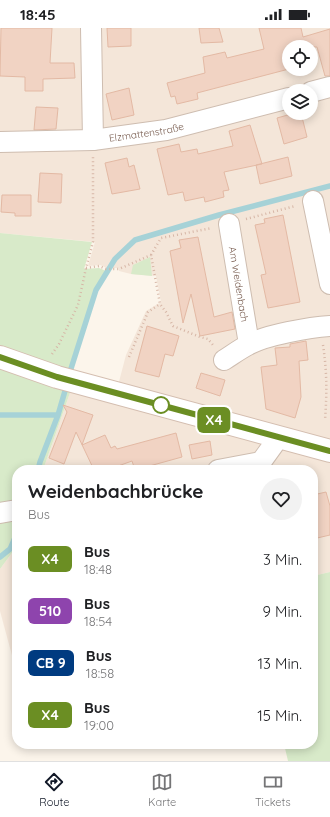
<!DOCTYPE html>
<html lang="de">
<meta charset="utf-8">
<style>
:root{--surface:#fff;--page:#f2f2f2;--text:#202124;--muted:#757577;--line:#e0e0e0;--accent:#111827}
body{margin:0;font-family:Quicksand,sans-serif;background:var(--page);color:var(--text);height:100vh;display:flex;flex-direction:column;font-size:15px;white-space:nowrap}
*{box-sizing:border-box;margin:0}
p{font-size:13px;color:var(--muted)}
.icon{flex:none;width:22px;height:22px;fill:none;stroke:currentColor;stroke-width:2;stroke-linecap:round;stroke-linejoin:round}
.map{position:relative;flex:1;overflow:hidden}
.panel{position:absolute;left:12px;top:437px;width:306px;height:284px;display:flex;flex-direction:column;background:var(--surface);border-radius:16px;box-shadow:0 2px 10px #0003}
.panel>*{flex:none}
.badge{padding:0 8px;border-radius:6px;font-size:14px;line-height:26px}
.buttons{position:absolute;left:282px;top:12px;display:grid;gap:8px}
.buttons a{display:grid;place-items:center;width:36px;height:36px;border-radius:50%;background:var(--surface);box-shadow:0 2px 10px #0003;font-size:20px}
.map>.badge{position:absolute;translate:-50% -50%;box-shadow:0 0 0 2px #fff}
.round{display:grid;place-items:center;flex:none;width:42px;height:42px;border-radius:21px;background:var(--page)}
.headline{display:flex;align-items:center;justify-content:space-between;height:68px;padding:0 16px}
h1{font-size:19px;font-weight:700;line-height:30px}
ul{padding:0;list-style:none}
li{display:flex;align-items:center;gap:12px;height:52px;padding:0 16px}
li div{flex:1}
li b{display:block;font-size:15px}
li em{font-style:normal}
li .badge{min-width:44px;font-weight:700;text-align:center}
.status{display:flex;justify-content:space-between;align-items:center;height:28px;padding:0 20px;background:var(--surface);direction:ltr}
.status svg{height:11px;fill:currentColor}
.tabs{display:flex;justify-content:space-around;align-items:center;height:56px;border-top:1px solid var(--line);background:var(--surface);font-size:11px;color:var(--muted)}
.tabs a{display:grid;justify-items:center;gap:2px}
.tabs .current{color:var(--accent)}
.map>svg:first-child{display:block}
</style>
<div class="status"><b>18:45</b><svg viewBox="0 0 49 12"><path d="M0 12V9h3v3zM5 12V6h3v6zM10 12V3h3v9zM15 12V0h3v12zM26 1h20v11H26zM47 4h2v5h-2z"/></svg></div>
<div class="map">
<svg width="330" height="733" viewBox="0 0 330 733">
<rect width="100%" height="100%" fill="#fcf5eb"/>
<path fill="#f4e6d9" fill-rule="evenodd" d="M 0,0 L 330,0 L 330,544 L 313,548 L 313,442 L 43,442 L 72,359 L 115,369 L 126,327 L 146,283 L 161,274 L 156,248 L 131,246 L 119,243 L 119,240 L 107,240 L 100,237 L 88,238 L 95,214 L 0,205 ZM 289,19 L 311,19 L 311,41 L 289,41 ZM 289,63 L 311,63 L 311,85 L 289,85 Z
M 17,518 L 17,646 L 0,583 L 0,541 Z"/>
<path fill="#d8eac9" d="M 0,205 L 92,214 L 84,241 L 99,240 L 106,243 L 94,262 L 67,347 L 72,359 L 43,442 L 17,442 L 17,518 L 0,541 Z
M 150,229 L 152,248 L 131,246 L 133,237 Z
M 330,544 L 330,733 L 288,733 L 284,716 L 313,716 L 313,548 Z"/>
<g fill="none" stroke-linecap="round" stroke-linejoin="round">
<path stroke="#a6d2d7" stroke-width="5.5" d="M 69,347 L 96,262 L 115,231 L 135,212 L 219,187 L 330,158
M 0,387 L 58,387
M 38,442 L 40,434 L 58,387 L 67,356
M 0,529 L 10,521 L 17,505"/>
</g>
<path fill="#f1d3c3" stroke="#e3b9a4" d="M 1,0 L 52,0 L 50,35 L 74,35 L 75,50 L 43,51 L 43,63 L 25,63 L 25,49 L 0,48 Z
M 107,0 L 131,0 L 131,18 L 108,19 Z
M 199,0 L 219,0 L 223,14 L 201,15 Z
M 259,0 L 301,0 L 303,9 L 330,1 L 330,48 L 325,48 L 317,19 L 289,19 L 289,41 L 197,65 L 198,71 L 177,76 L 175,68 L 171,69 L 167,55 L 205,45 L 203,29 L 225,24 L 227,30 L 264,21 Z
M 129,60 L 134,87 L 112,92 L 106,66 Z
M 36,79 L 58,80 L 56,101 L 34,102 Z
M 295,85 L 301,85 L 307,109 L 284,116 L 277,90 Z
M 250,97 L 262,136 L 224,144 L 229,162 L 223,163 L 224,169 L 205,174 L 204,169 L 185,173 L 183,164 L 168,167 L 157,121 L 179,116 L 181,124 L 197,121 L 198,126 L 233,118 L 229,103 Z
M 288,129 L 292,148 L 260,156 L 256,137 Z
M 127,130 L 129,139 L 134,137 L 140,161 L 112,166 L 105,135 Z
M 40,145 L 62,146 L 61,175 L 38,174 Z
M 2,167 L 31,167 L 31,188 L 15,188 L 15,185 L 1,184 Z
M 283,187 L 300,274 L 268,280 L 261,247 L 266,246 L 255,197 L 265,195 L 264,191 Z
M 198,209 L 214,289 L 232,284 L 235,301 L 200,308 L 191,266 L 183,295 L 170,223 L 181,220 L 179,212 Z
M 147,298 L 179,308 L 173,328 L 165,326 L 159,349 L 135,343 Z
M 306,313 L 308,332 L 299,333 L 301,369 L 295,390 L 266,381 L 261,339 L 277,337 L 275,320 L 290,319 L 290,316 Z
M 201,345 L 225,352 L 220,368 L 196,360 Z
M 63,377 L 93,387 L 82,417 L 105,407 L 111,420 L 115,418 L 117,421 L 176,405 L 182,429 L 135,442 L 132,433 L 107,442 L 94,442 L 76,404 L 64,436 L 49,430 L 67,384 Z
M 210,413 L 212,427 L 192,431 L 189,417 Z
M 326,464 L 330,478 L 330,507 L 313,511 L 313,467 Z"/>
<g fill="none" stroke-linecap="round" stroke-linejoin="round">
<defs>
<g id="street">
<path d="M 91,0 L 93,112"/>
<path d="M 311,64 L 330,59"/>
<path id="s1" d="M 0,114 L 93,112 L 166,102 L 289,70"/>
<path d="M 313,173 L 330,256"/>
<path id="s2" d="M 229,196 L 249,316"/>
<path d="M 224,332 C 232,327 240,321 248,317 C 265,307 311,299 330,298"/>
<path d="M 218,442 L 261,434 L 279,409"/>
<path d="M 0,485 L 17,482"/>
</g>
<path id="secondary" d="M 0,329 L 57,349 L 330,423"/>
</defs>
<use href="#street" stroke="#cebdb0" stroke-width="22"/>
<use href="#secondary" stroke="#d4beb0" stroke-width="24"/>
<path stroke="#d6b6a6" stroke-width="2.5" stroke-dasharray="1 3" stroke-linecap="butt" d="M 246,191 L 295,178
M 151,227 L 161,210 L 212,200
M 86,240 L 99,238 L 106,241 L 119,241 L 151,227 L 160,276 L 166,284 L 173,298 L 200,309 L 208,311 L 213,317
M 323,317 C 327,343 327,366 325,392
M 52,326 L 59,316 L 78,277 L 86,240 L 93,214 L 93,129
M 129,329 L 148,284 L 160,276"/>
<use href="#street" stroke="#fff" stroke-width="20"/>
<use href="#secondary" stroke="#fff" stroke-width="22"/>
</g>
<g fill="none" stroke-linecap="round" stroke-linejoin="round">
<defs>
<path id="line" d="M 0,329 L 57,349 L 330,423"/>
</defs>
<use href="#line" stroke="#fff" stroke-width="9"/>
<use href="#line" stroke="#6b8e23" stroke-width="6"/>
</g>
<circle fill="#fff" stroke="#6b8e23" stroke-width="2" cx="161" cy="377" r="8"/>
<g text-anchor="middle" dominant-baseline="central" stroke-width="4" stroke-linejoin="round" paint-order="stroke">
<g font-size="10" fill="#775b4e" stroke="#fef9f2">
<text stroke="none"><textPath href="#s1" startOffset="147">Elzmattenstraße</textPath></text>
<text stroke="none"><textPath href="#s2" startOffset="61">Am Weidenbach</textPath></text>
</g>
</g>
</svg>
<div class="buttons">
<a><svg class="icon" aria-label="locate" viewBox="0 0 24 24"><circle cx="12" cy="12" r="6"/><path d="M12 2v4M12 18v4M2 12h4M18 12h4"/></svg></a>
<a><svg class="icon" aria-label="layers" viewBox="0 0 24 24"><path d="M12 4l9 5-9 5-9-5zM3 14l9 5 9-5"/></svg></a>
</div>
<b class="badge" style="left:214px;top:392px;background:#6b8e23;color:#fff">X4</b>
<section class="panel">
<div class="headline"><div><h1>Weidenbachbrücke</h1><p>Bus</p></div><a class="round"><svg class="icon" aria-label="heart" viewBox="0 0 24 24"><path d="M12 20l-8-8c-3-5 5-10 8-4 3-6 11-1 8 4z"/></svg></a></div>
<ul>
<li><span class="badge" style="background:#6b8e23;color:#fff">X4</span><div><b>Bus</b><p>18:48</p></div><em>3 Min.</em></li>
<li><span class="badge" style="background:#8e44ad;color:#fff">510</span><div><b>Bus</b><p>18:54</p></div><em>9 Min.</em></li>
<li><span class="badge" style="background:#003b80;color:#fff">CB 9</span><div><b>Bus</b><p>18:58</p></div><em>13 Min.</em></li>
<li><span class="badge" style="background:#6b8e23;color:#fff">X4</span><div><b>Bus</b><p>19:00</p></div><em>15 Min.</em></li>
</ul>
</section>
</div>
<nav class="tabs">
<a class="current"><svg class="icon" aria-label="directions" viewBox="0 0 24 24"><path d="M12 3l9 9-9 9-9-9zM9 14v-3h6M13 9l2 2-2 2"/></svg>Route</a>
<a><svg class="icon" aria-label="map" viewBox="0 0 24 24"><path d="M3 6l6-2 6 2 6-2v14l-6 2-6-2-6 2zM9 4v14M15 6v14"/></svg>Karte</a>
<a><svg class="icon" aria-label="tickets" viewBox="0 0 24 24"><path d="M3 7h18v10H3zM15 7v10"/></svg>Tickets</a>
</nav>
